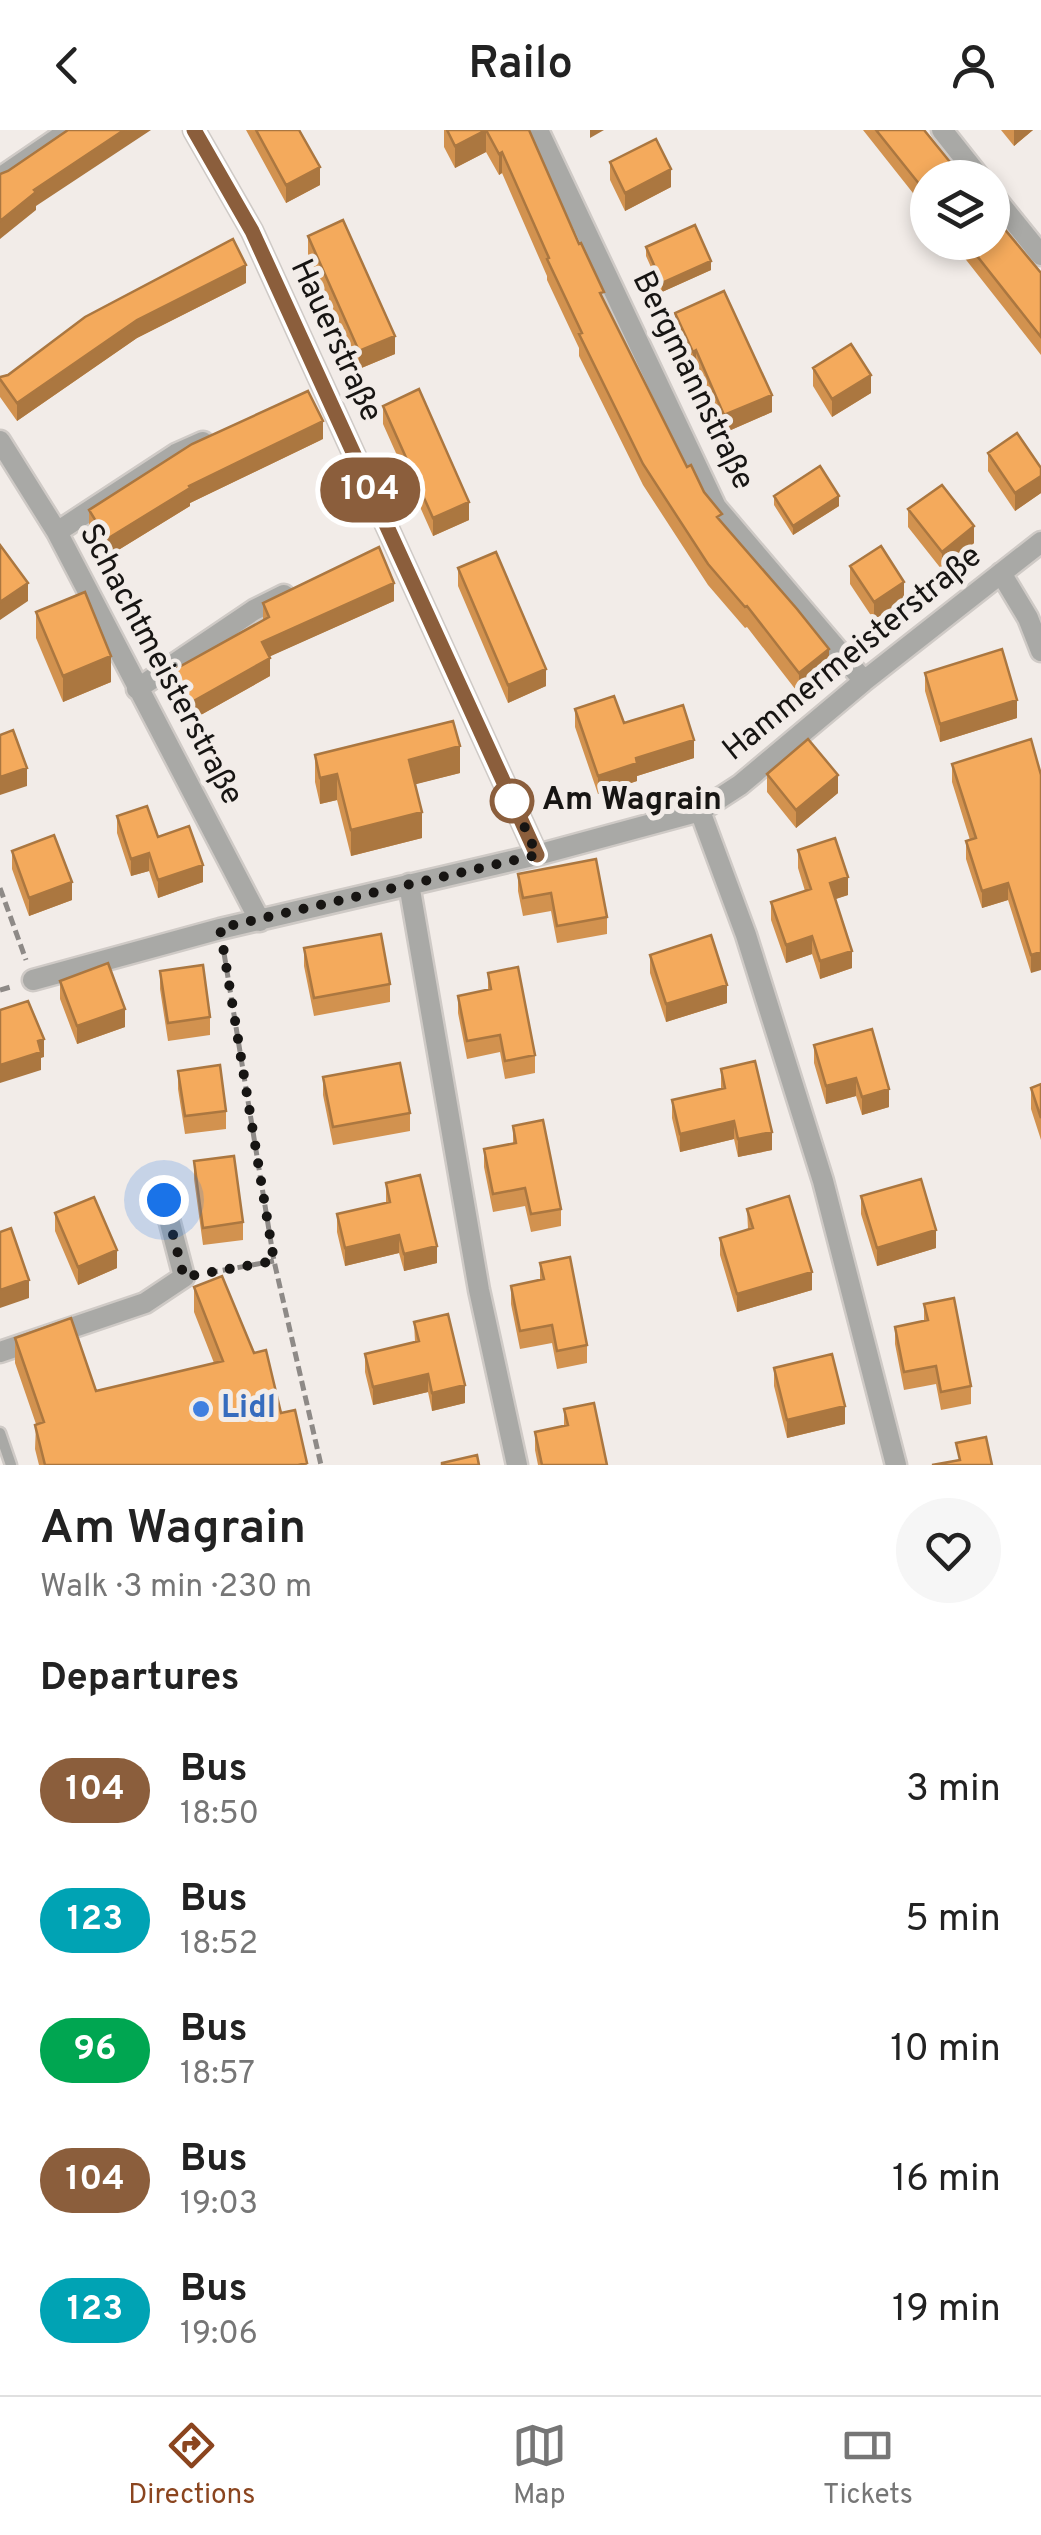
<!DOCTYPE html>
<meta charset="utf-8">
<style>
:root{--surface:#fff;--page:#f6f6f6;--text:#222;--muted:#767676;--line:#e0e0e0;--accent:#8b451f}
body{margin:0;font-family:Overpass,sans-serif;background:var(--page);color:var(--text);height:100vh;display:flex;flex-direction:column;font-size:38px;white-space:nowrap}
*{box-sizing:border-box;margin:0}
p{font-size:32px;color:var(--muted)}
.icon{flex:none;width:55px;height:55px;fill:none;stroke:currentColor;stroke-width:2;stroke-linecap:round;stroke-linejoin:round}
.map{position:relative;height:1335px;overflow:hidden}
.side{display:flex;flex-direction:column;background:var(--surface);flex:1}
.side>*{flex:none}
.badge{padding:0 20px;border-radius:32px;font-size:35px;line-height:65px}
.buttons{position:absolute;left:910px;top:30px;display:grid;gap:20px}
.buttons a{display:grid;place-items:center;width:100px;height:100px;border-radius:50%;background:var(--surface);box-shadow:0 5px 15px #0003;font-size:50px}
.you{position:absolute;width:50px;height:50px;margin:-25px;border:8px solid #fff;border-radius:50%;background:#1a73e8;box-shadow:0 0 0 15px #1a73e833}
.map>.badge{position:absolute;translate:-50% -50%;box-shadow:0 0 0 5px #fff}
h2{padding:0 40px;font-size:38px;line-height:90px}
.round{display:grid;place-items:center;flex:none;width:105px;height:105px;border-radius:52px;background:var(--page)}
.head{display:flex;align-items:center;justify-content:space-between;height:170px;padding:0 40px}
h1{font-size:48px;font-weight:600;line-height:75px}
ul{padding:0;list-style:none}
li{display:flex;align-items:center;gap:30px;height:130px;padding:0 40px}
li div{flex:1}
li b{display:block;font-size:38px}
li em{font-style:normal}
li .badge{min-width:110px;font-weight:700;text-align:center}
header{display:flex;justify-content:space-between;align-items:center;height:130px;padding:0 40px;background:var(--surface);font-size:45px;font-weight:600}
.tab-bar{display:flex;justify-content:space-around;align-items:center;height:140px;border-top:2px solid var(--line);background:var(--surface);font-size:28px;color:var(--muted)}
.tab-bar a{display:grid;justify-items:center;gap:5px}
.tab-bar .active{color:var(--accent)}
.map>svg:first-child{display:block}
</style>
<header><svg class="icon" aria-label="back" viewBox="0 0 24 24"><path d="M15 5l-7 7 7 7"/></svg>Railo<svg class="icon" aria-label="person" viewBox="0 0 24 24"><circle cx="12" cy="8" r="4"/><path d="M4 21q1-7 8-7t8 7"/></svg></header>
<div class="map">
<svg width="1041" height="1335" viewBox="0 0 1041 1335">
<rect width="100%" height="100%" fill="#f2ece8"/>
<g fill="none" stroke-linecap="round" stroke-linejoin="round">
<defs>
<path id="lane" d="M 0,1303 L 11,1335"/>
<path id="street" d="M 194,0 L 252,101 L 537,725
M 538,0 L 716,377 L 864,551
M 942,0 L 980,48
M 0,48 L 70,0
M 992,64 L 1041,125
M 0,311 L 57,402 L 260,791
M 57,402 L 176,324 L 203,312
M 1001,443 L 1028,488 L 1041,521
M 137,559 L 254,480 L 284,465
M 700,681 L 746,805 L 823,1051 L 896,1335
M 409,754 L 479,1160 L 517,1335
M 33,850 L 220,799 L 537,725 L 700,681 L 740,655 L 864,551 L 1041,412
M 0,1222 L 145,1173 L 184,1147 L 164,1070"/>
</defs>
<use href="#lane" stroke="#cfcac6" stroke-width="15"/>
<use href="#street" stroke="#cfcac6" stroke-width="25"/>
<path stroke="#8e8a87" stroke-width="5" stroke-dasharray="10 5" stroke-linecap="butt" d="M 0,758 L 26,830
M 224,823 L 274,1131 L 321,1335
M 0,860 L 14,856
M 208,1143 L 274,1131"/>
<use href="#lane" stroke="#a9a9a6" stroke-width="10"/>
<use href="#street" stroke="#a9a9a6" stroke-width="20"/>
</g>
<path fill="#d2924f" d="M 246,0 L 299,0 L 320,55 L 286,73 Z
M 444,0 L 529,0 L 604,170 L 687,337 L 722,393 L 829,541 L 799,564 L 747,497 L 745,498 L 708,455 L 643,355 L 579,226 L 579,218 L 547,150 L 547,146 L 502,43 L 499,45 L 486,22 L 455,38 L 444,17 Z
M 863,0 L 924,0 L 928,48 L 928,82 Z
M 1001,0 L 1033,0 L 1014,16 Z
M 610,32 L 671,57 L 625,81 L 610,50 Z
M 308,106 L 395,224 L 359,239 L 308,124 Z
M 952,112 L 992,112 L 1041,143 L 1041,225 Z
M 646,117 L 711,140 L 662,162 L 646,126 Z
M 246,153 L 137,208 L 17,291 L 0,267 L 0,247 Z
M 675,183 L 772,282 L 724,303 L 696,238 L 693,239 L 675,201 Z
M 813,238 L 871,263 L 832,287 L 813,256 Z
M 383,276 L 469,390 L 433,406 L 383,294 Z
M 323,309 L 190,373 L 190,376 L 107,427 L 89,398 L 89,380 Z
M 988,323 L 1041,338 L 1041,363 L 1015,381 L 988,341 Z
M 774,366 L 839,376 L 793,405 L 774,375 Z
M 908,379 L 974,413 L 942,440 L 908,397 Z
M 850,436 L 904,469 L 874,490 L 850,454 Z
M 458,438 L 546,556 L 508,573 L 458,456 Z
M 394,471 L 270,526 L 270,546 L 190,591 L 172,559 L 172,541 L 263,491 L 263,473 Z
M 36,482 L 111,552 L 63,572 L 36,508 Z
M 925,543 L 1017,588 L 940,612 L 925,561 Z
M 575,579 L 624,593 L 694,628 L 637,646 L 637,651 L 598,664 L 575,597 Z
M 315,625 L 460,643 L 415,654 L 422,708 L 351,726 L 337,670 L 320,674 L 315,652 Z
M 952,634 L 1041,645 L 1031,843 L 1008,770 L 982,778 L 966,729 L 966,711 L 970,710 L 952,652 Z
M 767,644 L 838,663 L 796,698 L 767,662 Z
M 117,686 L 158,707 L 203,752 L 158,768 L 149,741 L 131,746 L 117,703 Z
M 798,720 L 848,765 L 835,769 L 852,838 L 820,849 L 812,824 L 786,833 L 771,790 L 771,772 L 805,761 L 798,738 Z
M 12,721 L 72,770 L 29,786 L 12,739 Z
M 518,744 L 607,787 L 607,804 L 557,813 L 551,781 L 523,786 L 518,761 Z
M 304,818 L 390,854 L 390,872 L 314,886 L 304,836 Z
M 650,825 L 727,873 L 666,892 L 650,843 Z
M 160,841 L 210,887 L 210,905 L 168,911 L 160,859 Z
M 488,843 L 535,925 L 535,943 L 505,949 L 500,922 L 467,929 L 458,883 L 458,866 L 488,860 Z
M 60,851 L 125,897 L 77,914 L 60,869 Z
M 814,915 L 889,977 L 862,985 L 856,966 L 826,974 L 814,933 Z
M 721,939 L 772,1020 L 738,1027 L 734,1009 L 680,1022 L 672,988 L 672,970 L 721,959 Z
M 178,941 L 226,981 L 226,999 L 185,1004 L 178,959 Z
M 323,947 L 410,983 L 410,1001 L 333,1015 L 323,965 Z
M 1041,954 L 1041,1010 L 1031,979 L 1031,958 Z
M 513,996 L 561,1079 L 561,1096 L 531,1102 L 525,1076 L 493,1082 L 484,1037 L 484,1019 L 513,1013 Z
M 194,1031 L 243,1092 L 243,1110 L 203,1115 L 194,1049 Z
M 386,1053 L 437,1133 L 404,1141 L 399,1123 L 345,1136 L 337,1102 L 337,1084 L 386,1073 Z
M 861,1066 L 936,1118 L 877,1136 L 861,1084 Z
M 747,1079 L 812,1160 L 737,1182 L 720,1125 L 720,1108 L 748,1099 Z
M 55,1083 L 117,1138 L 78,1155 L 55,1101 Z
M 540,1133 L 587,1215 L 587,1233 L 557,1239 L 552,1213 L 520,1219 L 511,1174 L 511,1156 L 540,1150 Z
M 194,1157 L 254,1223 L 307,1335 L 39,1335 L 35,1319 L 36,1294 L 15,1233 L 15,1208 L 96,1261 L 214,1233 L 194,1182 Z
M 924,1174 L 971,1256 L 971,1274 L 941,1280 L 936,1254 L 904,1260 L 895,1214 L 895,1197 L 924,1191 Z
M 414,1192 L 465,1273 L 432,1281 L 428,1262 L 373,1275 L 365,1242 L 365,1224 L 415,1212 Z
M 774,1238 L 845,1294 L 787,1308 L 774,1256 Z
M 564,1279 L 607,1335 L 538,1335 L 535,1320 L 535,1302 L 564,1296 Z"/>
<path fill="#ab7740" d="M 124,0 L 151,0 L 36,76 L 36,80 L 0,109 L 0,91 L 34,60 Z
M 486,0 L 486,22 L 455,38 L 455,16 Z
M 590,0 L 604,0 L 590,8 Z
M 1014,0 L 1033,0 L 1014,16 Z
M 502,22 L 502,43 L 499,45 L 499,24 Z
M 320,37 L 320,55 L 286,73 L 286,55 Z
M 671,39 L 671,57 L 625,81 L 625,63 Z
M 711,131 L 711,140 L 662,162 L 662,153 Z
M 246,135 L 246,153 L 137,208 L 17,291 L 17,273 L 137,190 Z
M 395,206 L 395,224 L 359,239 L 359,221 Z
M 696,220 L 696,238 L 693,239 L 693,222 Z
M 871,245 L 871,263 L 832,287 L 832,269 Z
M 772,265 L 772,282 L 724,303 L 724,285 Z
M 323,291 L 323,309 L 190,373 L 190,376 L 107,427 L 107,409 L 189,356 Z
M 1041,346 L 1041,363 L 1015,381 L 1015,363 Z
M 839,366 L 839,376 L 793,405 L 793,396 Z
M 469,372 L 469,390 L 433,406 L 433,388 Z
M 974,396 L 974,413 L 942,440 L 942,422 Z
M 904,452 L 904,469 L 874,490 L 874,472 Z
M 28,453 L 28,471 L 0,490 L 0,472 Z
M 394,453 L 394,471 L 262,530 L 262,512 Z
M 829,519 L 829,541 L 799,564 L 799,543 Z
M 111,526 L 111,552 L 63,572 L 63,546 Z
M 270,528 L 270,546 L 190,591 L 190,573 Z
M 546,539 L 546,556 L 508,573 L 508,555 Z
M 1017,570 L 1017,588 L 940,612 L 940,594 Z
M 694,610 L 694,628 L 637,646 L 637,651 L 598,664 L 598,646 L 636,628 Z
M 460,616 L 460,643 L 409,656 L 409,630 Z
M 27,638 L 27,656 L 0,665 L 0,647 Z
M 337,644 L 337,670 L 320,674 L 320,648 Z
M 838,645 L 838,663 L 796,698 L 796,680 Z
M 422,682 L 422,708 L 351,726 L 351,700 Z
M 149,723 L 149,741 L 131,746 L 131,729 Z
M 203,735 L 203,752 L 158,768 L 158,750 Z
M 848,747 L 848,765 L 830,771 L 830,753 Z
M 72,752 L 72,770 L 29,786 L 29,768 Z
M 1008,753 L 1008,770 L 982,778 L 982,761 Z
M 812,806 L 812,824 L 786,833 L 786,815 Z
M 852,821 L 852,838 L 820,849 L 820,831 Z
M 1041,822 L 1041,840 L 1031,843 L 1031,825 Z
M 727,855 L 727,873 L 666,892 L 666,874 Z
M 125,879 L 125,897 L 77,914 L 77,896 Z
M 44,909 L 44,927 L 41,928 L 41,940 L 0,953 L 0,935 L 38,911 Z
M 856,948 L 856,966 L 826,974 L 826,956 Z
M 889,959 L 889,977 L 862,985 L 862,967 Z
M 734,991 L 734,1009 L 680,1022 L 680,1004 Z
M 772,1002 L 772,1020 L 738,1027 L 738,1009 Z
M 936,1100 L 936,1118 L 877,1136 L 877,1118 Z
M 399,1105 L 399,1123 L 345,1136 L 345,1118 Z
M 437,1116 L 437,1133 L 404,1141 L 404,1124 Z
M 117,1120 L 117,1138 L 78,1155 L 78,1137 Z
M 812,1142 L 812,1160 L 737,1182 L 737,1164 Z
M 29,1150 L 29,1168 L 0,1178 L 0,1160 Z
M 428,1244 L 428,1262 L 373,1275 L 373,1257 Z
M 465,1255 L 465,1273 L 432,1281 L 432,1263 Z
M 845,1276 L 845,1294 L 787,1308 L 787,1290 Z"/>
<path fill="#f4aa5c" stroke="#ab7740" stroke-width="2.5" d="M 68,0 L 124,0 L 34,60 L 36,62 L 0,91 L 0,44 L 8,41 Z
M 256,0 L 299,0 L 320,37 L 286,55 Z
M 447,0 L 529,0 L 579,114 L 581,113 L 604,162 L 600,163 L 687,337 L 691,335 L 704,362 L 722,384 L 717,387 L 797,479 L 829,519 L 799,543 L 747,476 L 745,477 L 708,434 L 643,334 L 579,204 L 582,203 L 547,129 L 549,128 L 502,22 L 499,24 L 486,0 L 455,16 Z
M 876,0 L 924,0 L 963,48 L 928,48 L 928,65 Z
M 656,9 L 671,39 L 625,63 L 610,32 Z
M 992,84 L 1041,143 L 1041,207 L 966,112 L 992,112 Z
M 343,90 L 395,206 L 359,221 L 308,106 Z
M 695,95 L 711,131 L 662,153 L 646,117 Z
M 233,109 L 246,135 L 137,190 L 17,273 L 0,249 L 0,247 L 8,245 L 85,187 Z
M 724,161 L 772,265 L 724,285 L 696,220 L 693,222 L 675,183 Z
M 851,214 L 871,245 L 832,269 L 813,238 Z
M 419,259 L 469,372 L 433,388 L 383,276 Z
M 308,261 L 323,291 L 189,356 L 190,358 L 107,409 L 89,380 L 192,314 Z
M 1017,303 L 1041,338 L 1041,346 L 1015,363 L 988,323 Z
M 820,336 L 839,366 L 793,396 L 774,366 Z
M 942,355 L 974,396 L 942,422 L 908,379 Z
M 0,415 L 28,453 L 0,472 Z
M 881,416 L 904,452 L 874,472 L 850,436 Z
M 379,417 L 394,453 L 262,512 L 270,528 L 190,573 L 172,541 L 269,487 L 263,473 Z
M 496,422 L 546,539 L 508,555 L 458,438 Z
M 85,462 L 111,526 L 63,546 L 36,482 Z
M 1002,519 L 1017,570 L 940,594 L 925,543 Z
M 614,566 L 624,593 L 683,575 L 694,610 L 636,628 L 637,633 L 598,646 L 575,579 Z
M 453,591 L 460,616 L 409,630 L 422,682 L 351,700 L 337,644 L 320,648 L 315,625 Z
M 13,600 L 27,638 L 0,647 L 0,605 Z
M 808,609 L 838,645 L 796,680 L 767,644 Z
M 1031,609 L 1041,645 L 1041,822 L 1031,825 L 1008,753 L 982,761 L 966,711 L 976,708 L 952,634 Z
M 147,676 L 158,707 L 189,696 L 203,735 L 158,750 L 149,723 L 131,729 L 117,686 Z
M 54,705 L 72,752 L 29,768 L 12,721 Z
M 835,708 L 848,747 L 830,753 L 852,821 L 820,831 L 812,806 L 786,815 L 771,772 L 811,759 L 798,720 Z
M 596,729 L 607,787 L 557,796 L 551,763 L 523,768 L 518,744 Z
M 381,804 L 390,854 L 314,868 L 304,818 Z
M 711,805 L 727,855 L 666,874 L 650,825 Z
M 108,833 L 125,879 L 77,896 L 60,851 Z
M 203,835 L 210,887 L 168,893 L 160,841 Z
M 518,837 L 535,925 L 505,931 L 500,905 L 467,911 L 458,866 L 491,859 L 488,843 Z
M 28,871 L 44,909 L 38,911 L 41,922 L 0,935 L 0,880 Z
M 872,899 L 889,959 L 862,967 L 856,948 L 826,956 L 814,915 Z
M 755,931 L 772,1002 L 738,1009 L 734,991 L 680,1004 L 672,970 L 725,958 L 721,939 Z
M 400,933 L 410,983 L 333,997 L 323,947 Z
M 220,935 L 226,981 L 185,986 L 178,941 Z
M 1041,954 L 1041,988 L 1031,958 Z
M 543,990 L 561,1079 L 531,1084 L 525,1058 L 493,1064 L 484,1019 L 516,1013 L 513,996 Z
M 234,1026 L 243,1092 L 203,1098 L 194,1031 Z
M 420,1045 L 437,1116 L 404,1124 L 399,1105 L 345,1118 L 337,1084 L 390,1072 L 386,1053 Z
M 921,1049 L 936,1100 L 877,1118 L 861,1066 Z
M 789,1066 L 812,1142 L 737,1164 L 720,1108 L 753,1098 L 747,1079 Z
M 94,1067 L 117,1120 L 78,1137 L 55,1083 Z
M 11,1098 L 29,1150 L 0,1160 L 0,1102 Z
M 570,1127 L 587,1215 L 557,1221 L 552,1195 L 520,1201 L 511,1156 L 544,1149 L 540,1133 Z
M 222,1146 L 254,1223 L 266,1220 L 281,1283 L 295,1280 L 307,1333 L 298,1335 L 45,1335 L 35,1295 L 44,1292 L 15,1208 L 71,1188 L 96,1261 L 223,1231 L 194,1157 Z
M 954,1168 L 971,1256 L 941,1262 L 936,1236 L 904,1242 L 895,1197 L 928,1190 L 924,1174 Z
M 448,1184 L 465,1255 L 432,1263 L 428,1244 L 373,1257 L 365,1224 L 419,1211 L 414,1192 Z
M 832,1224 L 845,1276 L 787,1290 L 774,1238 Z
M 594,1273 L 607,1335 L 542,1335 L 535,1302 L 568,1295 L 564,1279 Z
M 986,1307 L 992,1335 L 932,1335 L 960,1330 L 956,1313 Z
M 477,1325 L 479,1335 L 442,1335 L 442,1333 Z"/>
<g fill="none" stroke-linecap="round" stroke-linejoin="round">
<defs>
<path id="line" d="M 194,0 L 252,101 L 537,725"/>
</defs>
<use href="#line" stroke="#fff" stroke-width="22"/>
<use href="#line" stroke="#8b5e3c" stroke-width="15"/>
<path stroke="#171513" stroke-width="10" stroke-dasharray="0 18" d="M 164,1070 L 184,1147 L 274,1131 L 220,798 L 537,725 L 506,655 L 512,671"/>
</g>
<circle fill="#fff" stroke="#8b5e3c" stroke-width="5" cx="512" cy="671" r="20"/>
<circle fill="#3f7fe0" stroke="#f2ece8" stroke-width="4" cx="201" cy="1279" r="10"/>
<g text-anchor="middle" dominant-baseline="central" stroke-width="10" stroke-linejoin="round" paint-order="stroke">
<g font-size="32" fill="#171513" stroke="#f2ece8">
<text transform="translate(335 211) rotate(65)">Hauerstraße</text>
<text transform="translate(692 251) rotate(64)">Bergmannstraße</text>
<text transform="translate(853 524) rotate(-39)">Hammermeisterstraße</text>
<text transform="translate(160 535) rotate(62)">Schachtmeisterstraße</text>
</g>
<g font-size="32" font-weight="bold" fill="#171513" stroke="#f2ece8" text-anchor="start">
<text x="542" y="671">Am Wagrain</text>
</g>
<g font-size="32" font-weight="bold" fill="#366cbe" stroke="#f2ece8" text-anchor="start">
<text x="221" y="1279">Lidl</text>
</g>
</g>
</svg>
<div class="buttons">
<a><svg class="icon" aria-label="layers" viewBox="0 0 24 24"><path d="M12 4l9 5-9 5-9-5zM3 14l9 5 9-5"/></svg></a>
</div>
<div class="you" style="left:164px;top:1070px"></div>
<b class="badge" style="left:370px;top:360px;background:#8b5e3c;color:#fff">104</b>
</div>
<section class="side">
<div class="head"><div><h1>Am Wagrain</h1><p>Walk · 3 min · 230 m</p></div><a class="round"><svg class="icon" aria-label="heart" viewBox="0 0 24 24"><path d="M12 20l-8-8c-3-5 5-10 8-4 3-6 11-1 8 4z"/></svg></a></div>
<h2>Departures</h2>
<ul>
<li><span class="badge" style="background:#8b5e3c;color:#fff">104</span><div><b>Bus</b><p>18:50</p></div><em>3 min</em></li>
<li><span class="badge" style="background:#00a3b4;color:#fff">123</span><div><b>Bus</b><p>18:52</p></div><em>5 min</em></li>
<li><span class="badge" style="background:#00a651;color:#fff">96</span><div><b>Bus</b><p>18:57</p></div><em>10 min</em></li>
<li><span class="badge" style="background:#8b5e3c;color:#fff">104</span><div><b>Bus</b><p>19:03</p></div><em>16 min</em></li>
<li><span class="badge" style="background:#00a3b4;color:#fff">123</span><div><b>Bus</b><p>19:06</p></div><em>19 min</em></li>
</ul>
</section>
<nav class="tab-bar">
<a class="active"><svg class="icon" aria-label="directions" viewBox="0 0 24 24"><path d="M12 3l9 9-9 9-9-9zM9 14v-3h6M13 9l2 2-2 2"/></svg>Directions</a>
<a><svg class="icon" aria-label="map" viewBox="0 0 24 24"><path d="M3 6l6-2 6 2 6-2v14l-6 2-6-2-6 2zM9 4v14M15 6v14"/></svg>Map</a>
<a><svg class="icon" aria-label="tickets" viewBox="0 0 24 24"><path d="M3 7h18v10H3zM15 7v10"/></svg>Tickets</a>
</nav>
